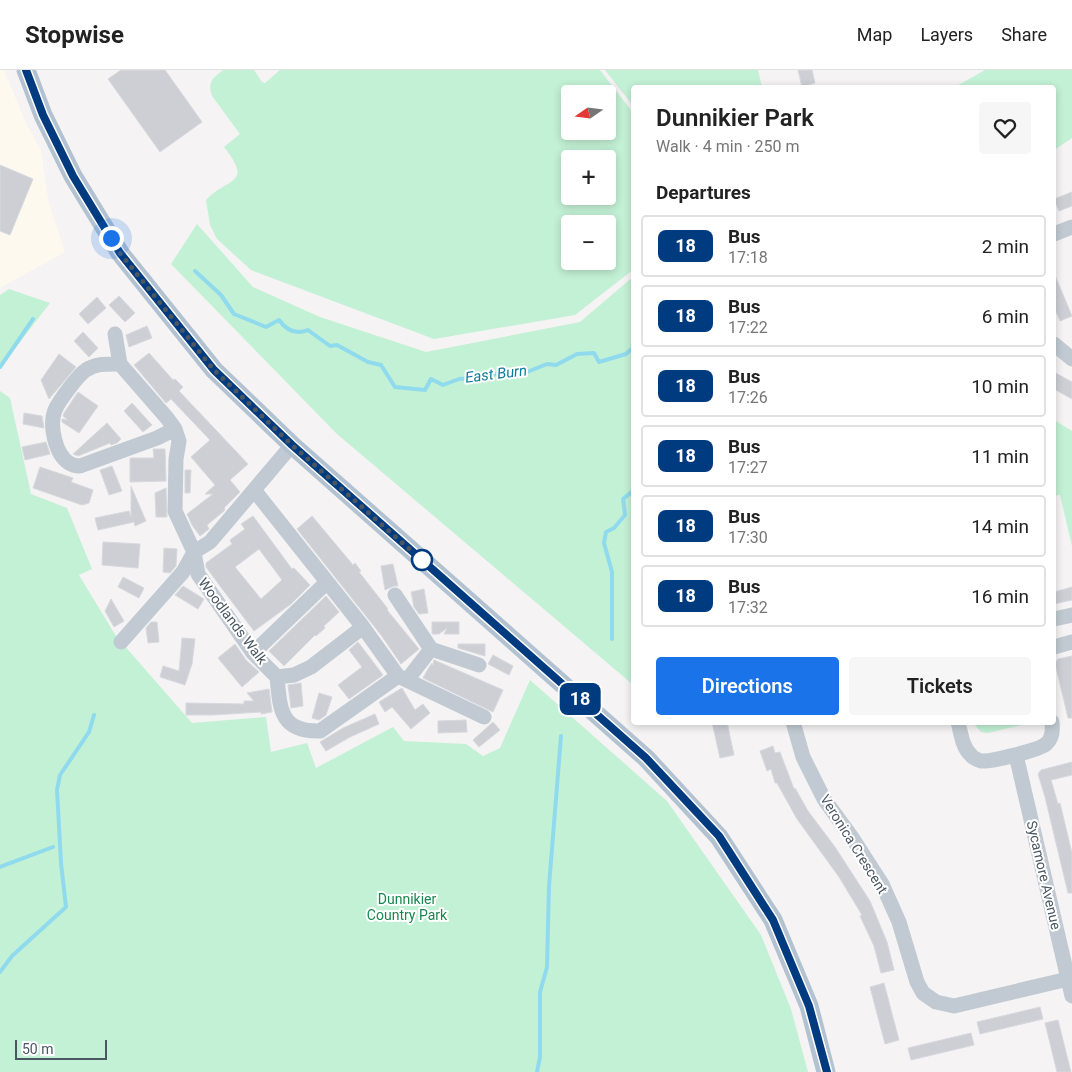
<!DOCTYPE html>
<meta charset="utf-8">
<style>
:root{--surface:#fff;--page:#f6f6f6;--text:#222;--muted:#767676;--line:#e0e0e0;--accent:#1a73e8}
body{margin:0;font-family:Roboto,sans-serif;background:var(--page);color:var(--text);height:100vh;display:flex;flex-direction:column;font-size:19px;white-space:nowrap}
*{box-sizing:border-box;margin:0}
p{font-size:16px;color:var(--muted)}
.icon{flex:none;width:28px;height:28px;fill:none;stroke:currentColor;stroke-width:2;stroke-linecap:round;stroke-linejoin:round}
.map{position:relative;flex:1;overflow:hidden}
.side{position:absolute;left:631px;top:15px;width:425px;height:640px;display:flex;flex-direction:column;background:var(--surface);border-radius:5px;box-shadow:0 2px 8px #0003}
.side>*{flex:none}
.badge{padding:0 10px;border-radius:8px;font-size:18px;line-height:32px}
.needle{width:32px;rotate:256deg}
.tools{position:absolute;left:561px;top:15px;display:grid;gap:10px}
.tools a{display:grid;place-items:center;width:55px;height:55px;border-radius:5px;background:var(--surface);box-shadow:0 2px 8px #0003;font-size:25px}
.scale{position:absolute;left:15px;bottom:12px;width:92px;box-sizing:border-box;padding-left:5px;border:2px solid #4a5661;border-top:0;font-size:14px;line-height:18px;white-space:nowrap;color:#4a5661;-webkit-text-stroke:4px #fff;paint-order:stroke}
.you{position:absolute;width:25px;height:25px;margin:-12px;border:4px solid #fff;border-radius:50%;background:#1a73e8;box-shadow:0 0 0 8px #1a73e833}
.map>.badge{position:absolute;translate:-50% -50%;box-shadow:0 0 0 2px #fff}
h2{padding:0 25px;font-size:19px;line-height:45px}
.round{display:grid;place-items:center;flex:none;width:52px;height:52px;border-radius:5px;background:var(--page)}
.headline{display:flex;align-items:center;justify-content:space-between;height:85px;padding:0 25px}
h1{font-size:24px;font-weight:600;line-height:38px}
.action{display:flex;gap:10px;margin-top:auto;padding:10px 25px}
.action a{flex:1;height:58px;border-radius:5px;background:var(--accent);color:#fff;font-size:20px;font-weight:600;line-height:58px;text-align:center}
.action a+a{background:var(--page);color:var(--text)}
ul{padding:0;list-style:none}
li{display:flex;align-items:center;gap:15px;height:62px;margin:0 10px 8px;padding:0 15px;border:2px solid var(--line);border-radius:5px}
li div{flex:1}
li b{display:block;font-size:19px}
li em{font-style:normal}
li .badge{min-width:55px;font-weight:700;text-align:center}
header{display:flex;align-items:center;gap:30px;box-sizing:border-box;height:70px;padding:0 25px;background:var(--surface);border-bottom:1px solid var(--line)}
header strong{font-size:24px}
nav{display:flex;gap:28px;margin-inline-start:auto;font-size:18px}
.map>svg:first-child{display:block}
</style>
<header>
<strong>Stopwise</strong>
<nav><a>Map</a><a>Layers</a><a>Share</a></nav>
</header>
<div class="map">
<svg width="1072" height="1002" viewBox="0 0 1072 1002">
<rect width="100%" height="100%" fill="#f5f3f3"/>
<path fill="#fdf9ef" d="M 0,0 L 4,0 L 27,55 L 41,80 L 49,134 L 65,182 L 0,218 Z"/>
<path fill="#c3f1d5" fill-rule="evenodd" d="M 223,0 L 254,0 L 262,12 L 265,13 L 280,0 L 600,0 L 634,44 L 634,199 L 575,245 L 434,269 L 251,200 L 217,169 L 210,155 L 206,130 C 228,107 254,115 224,77 L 240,64 L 212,26 C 207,12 213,8 223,0 ZM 570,24 L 608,24 L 608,61 L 570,61 ZM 570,89 L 608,89 L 608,126 L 570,126 ZM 570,154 L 608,154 L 608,191 L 570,191 Z
M 605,0 L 758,0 L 762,17 L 634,18 L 634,37 Z
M 985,0 L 1072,0 L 1072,68 L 1054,80 L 1054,18 L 955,17 Z
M 197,154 L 253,217 L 320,247 L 426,282 L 580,252 L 634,206 L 634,611 L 631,613 L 337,364 L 171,194 Z
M 9,219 L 50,233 L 0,298 L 0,225 Z
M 0,321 L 10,328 L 31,424 L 67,438 L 92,499 L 79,505 L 116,566 L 192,653 L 266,647 L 271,682 L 307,673 L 316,698 L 393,657 L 404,671 L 466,674 L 483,686 L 500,678 L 530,610 L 667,731 L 761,865 L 791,939 L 808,1002 L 0,1002 Z
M 1054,350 L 1072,361 L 1072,476 L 1060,425 L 1054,426 Z
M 973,653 L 1029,653 L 988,663 L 981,662 Z"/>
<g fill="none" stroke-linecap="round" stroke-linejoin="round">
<path stroke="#90daee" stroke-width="4" d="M 195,201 L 221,225 L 234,244 L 266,257 L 279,250 C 287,261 296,265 308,260 L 330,276 L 337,275 L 368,292 L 381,295 L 395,317 L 425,320 L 431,309 L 443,315 L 459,309 L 489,307 L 500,302 L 517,303 L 527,302 L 547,294 L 556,295 L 577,284 L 594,283 L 599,292 L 626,284 L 634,277
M 0,297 L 33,249
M 612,569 L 612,502 L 604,473 L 606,462 L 614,458 L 625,445 L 623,429 L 634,420
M 0,797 L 53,777
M 0,902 L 12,886 L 66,837 L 61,793 L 57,720 L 60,705 L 89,662 L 94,645
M 537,1002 L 540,987 L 540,922 L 547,897 L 549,816 L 561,666"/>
</g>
<path fill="#cdcfd5" stroke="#d7d9de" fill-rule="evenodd" d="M 121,0 L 165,0 L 202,52 L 160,82 L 108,9 Z
M 798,0 L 812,0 L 815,13 L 802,17 Z
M 0,95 L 33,109 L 10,165 L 0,161 Z
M 1072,122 L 1072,136 L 1059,141 L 1054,129 Z
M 1054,203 L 1072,246 L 1060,251 L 1054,237 Z
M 119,226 L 135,243 L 125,252 L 109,235 Z
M 97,227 L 106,238 L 88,254 L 79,244 Z
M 147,256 L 152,268 L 129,277 L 126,265 Z
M 83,262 L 98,278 L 89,287 L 74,271 Z
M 149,283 L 173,310 L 175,309 L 183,317 L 179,321 L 248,394 L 230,410 L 240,422 L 224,438 L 225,439 L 224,441 L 207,455 L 209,459 L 200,466 L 192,455 L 187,444 L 213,424 L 205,424 L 215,415 L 191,387 L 210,370 L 171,329 L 166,333 L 134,295 Z
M 59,284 L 76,297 L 49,329 L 41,310 Z
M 1054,302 L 1072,312 L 1072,329 L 1054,319 Z
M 78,322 L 98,336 L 79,363 L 62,352 L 62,349 L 68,350 L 63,346 L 64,343 Z
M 132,333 L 152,355 L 143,362 L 124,341 Z
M 24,343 L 42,346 L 44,358 L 23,354 Z
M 107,353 L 121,369 L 117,373 L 111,375 L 110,373 L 78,386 L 73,384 Z
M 46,372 L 50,384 L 25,390 L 22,377 Z
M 153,379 L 165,379 L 166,411 L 130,412 L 130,388 L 154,388 Z
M 112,396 L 122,421 L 109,425 L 100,400 Z
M 40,397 L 73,408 L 71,412 L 93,420 L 89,433 L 82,435 L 33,418 Z
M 185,400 L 191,400 L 190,423 L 185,423 Z
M 131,416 L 146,451 L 135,456 L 134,452 L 98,460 L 95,448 L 129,441 L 131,447 Z
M 166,418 L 167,447 L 156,447 L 155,423 Z
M 253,446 L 292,499 L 294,498 L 310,515 L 291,534 L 254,561 L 220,516 L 206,497 L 206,493 L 232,474 L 230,470 L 245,459 L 241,454 ZM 259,479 L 282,510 L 261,529 L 235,497 Z
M 312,446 L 353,495 L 355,493 L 361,501 L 359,502 L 388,539 L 387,540 L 419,579 L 401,594 L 381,565 L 297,459 Z
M 103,472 L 140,474 L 138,498 L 102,495 Z
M 164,478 L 177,479 L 176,496 L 170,503 L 163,502 Z
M 393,494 L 398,516 L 394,516 L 385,520 L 381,496 Z
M 123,507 L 144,518 L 139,528 L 118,517 Z
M 183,516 L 204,529 L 198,539 L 175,525 Z
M 1072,517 L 1072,530 L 1054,534 L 1054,522 Z
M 424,519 L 428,543 L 419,544 L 414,537 L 411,522 Z
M 326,526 L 339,542 L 324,556 L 325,558 L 316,566 L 315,565 L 284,596 L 269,581 Z
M 111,529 L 124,551 L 114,557 L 105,541 Z
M 151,552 L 157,552 L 159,572 L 148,573 L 146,558 Z
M 432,552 L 459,552 L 459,564 L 444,564 L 447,558 L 439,564 L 432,564 Z
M 182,568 L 195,569 L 192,594 L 185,615 L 160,607 L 163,596 L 179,601 Z
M 358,572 L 383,605 L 349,629 L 338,615 L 362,597 L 349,580 Z
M 235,574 L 246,590 L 259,602 L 242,617 L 218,588 Z
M 458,574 L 485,574 L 485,586 L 458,578 Z
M 493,585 L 513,596 L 509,605 L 488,594 Z
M 1072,586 L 1072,648 L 1068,648 L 1055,593 L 1058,589 Z
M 434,590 L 503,620 L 493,642 L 423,608 L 428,599 L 432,593 L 433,595 Z
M 301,613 L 303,636 L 291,638 L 288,615 Z
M 402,618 L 415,640 L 423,634 L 430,643 L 411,659 L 392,637 L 385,642 L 379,632 Z
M 269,619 L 272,642 L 261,644 L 261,642 L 213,645 L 186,645 L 186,633 L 244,634 L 244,631 L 254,631 L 247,623 Z
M 319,623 L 332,627 L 326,645 L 319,650 L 312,648 Z
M 375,644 L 379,654 L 350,667 L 326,681 L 320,672 L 343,658 Z
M 466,650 L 467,662 L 438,663 L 438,651 Z
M 493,652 L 500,660 L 479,677 L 473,670 Z
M 712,652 L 727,652 L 734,685 L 720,688 Z
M 773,676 L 775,683 L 780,682 L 794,719 L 795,718 L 808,741 L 835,777 L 870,831 L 887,872 L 894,900 L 881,903 L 874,876 L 860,846 L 862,845 L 839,807 L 797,749 L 777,713 L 775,713 L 771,699 L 767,701 L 760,681 Z
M 1072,692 L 1072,705 L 1051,710 L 1058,734 L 1060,733 L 1072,783 L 1072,823 L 1068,823 L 1045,727 L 1038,704 L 1041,700 Z
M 884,913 L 899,970 L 885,974 L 870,917 Z
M 1040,937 L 1043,949 L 980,964 L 977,952 Z
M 1058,950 L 1071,1002 L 1057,1002 L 1045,953 Z
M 971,963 L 974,975 L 911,990 L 908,978 Z"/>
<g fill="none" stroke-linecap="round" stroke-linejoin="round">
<path stroke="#c1cad2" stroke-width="15" d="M 1054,164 L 1072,157
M 115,264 L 120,294
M 1054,274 L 1072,289
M 175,359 L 157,368 L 80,396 C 77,396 72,395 69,393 C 55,384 49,355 55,340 C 59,331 78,305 86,300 C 96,293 108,294 120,294 L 167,348 L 175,359 L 179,371 L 176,389 L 175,441 L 194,482 L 198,504 L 253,583 L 277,607 L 294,605 L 311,597 L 363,557
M 254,420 L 363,557 L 398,606 L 484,647
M 395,525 L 431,579 L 479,595
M 1054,549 L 1072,545
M 121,572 L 183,502 L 194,482 L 210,472 L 292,375
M 1054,577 L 1072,572
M 253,583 L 327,512
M 277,607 C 280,639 280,662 320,661 L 398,606
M 407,610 L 431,579
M 793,652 L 803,687 L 824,729 L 853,769 L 882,814 L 899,852 L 917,912 L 923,923 L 936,932 L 954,936 L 1068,909
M 958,652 C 961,663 962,677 971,685 C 973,688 978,690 981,691 C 991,692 1039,680 1046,674 C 1052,669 1053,660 1052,652
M 1016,685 L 1072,926"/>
<path stroke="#b3c2d1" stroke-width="19" d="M 26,0 L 43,45 L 73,106 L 120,183 L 214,300 L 292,375 L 646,688 L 719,767 L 773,850 L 809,936 L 826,1002"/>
</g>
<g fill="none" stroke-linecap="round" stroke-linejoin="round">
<defs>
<path id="line" d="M 26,0 L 43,45 L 73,106 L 120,183 L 214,300 L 292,375 L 646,688 L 719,766 L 773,850 L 809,936 L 827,1002"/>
</defs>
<use href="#line" stroke="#fff" stroke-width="11"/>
<use href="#line" stroke="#003b80" stroke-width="8"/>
<path stroke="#4a5661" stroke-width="5" stroke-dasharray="0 9" d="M 111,168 L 120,183 L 214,300 L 292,375 L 424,492 L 422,490"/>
</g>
<circle fill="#fff" stroke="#003b80" stroke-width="2.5" cx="422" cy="490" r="10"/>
<g text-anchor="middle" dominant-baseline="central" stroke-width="4" stroke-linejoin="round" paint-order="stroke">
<g font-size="14" fill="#4a5661" stroke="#fff">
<text transform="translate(233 551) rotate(53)">Woodlands Walk</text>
<text transform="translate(854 774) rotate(58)">Veronica Crescent</text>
<text transform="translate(1044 805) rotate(77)">Sycamore Avenue</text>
</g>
<g font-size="14" fill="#17864f" stroke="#fff">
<text x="407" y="829">Dunnikier<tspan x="407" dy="16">Country Park</tspan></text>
</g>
<g font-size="15" font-style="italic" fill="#0c7c9b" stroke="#fff">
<text transform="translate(496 304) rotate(-7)">East Burn</text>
</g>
</g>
</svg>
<div class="tools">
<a><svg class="needle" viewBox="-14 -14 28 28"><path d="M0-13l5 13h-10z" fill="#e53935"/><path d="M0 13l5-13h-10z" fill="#767676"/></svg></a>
<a>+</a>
<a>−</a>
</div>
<div class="scale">50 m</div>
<div class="you" style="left:111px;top:168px"></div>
<b class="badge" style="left:580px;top:629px;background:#003b80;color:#fff">18</b>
<section class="side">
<div class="headline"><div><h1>Dunnikier Park</h1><p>Walk · 4 min · 250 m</p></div><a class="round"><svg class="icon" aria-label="heart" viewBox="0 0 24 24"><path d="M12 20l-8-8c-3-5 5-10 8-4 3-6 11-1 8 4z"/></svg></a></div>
<h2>Departures</h2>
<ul>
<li><span class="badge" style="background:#003b80;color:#fff">18</span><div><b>Bus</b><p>17:18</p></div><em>2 min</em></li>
<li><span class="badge" style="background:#003b80;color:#fff">18</span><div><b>Bus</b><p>17:22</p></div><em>6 min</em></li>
<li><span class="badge" style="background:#003b80;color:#fff">18</span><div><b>Bus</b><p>17:26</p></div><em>10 min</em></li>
<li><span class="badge" style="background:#003b80;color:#fff">18</span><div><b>Bus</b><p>17:27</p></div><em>11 min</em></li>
<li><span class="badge" style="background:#003b80;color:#fff">18</span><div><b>Bus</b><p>17:30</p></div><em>14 min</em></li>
<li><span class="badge" style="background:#003b80;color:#fff">18</span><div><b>Bus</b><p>17:32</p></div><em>16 min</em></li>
</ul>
<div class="action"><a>Directions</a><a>Tickets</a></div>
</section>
</div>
